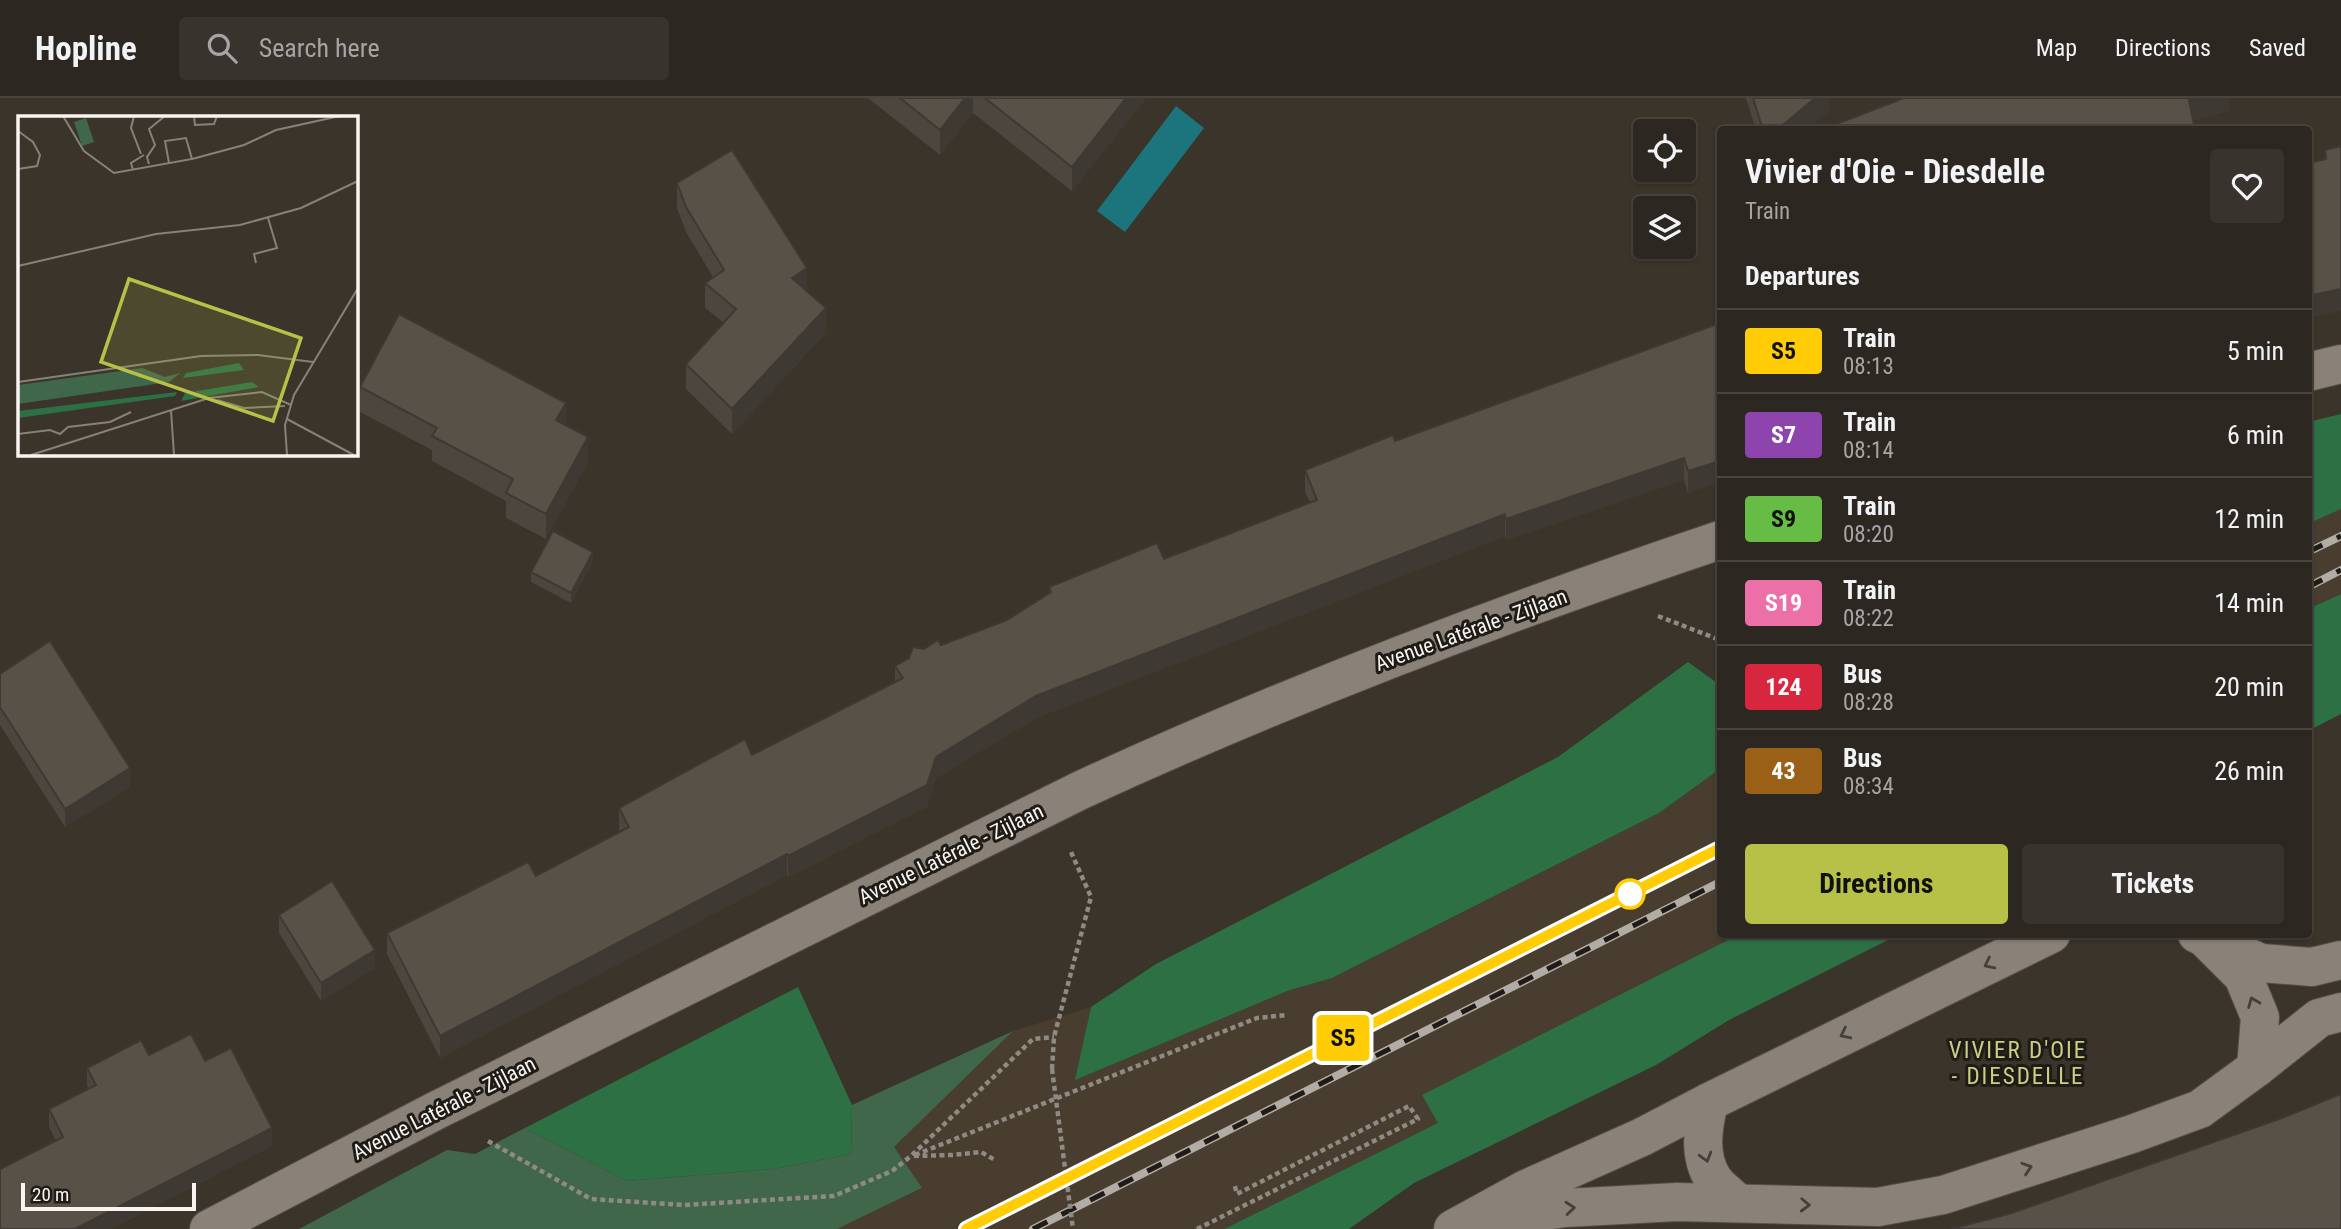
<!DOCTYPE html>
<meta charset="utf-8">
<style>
:root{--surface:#2c2720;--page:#38332d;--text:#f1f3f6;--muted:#a6a5a5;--line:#48443e;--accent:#b8c147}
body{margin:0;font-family:"Roboto Condensed",sans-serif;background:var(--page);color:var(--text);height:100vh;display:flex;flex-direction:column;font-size:26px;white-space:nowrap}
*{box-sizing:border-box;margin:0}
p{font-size:23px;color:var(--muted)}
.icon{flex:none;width:38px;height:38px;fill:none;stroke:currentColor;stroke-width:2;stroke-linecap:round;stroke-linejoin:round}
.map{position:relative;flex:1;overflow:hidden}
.panel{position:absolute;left:1717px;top:28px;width:595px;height:812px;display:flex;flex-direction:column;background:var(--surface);border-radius:7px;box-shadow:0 2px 5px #0004,0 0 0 2px var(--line)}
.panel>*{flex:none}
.badge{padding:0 14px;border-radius:5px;font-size:24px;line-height:46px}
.controls{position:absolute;left:1633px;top:21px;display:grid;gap:14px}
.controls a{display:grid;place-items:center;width:63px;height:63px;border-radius:7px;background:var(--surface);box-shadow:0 2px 5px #0004,0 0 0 2px var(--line);font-size:35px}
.scale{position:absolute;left:21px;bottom:18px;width:175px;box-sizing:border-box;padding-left:7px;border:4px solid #f9f4ef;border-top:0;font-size:19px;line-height:24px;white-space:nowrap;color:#f9f4ef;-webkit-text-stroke:5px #1f1c18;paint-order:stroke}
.map>.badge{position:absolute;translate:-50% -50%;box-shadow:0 0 0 4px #fff}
h2{padding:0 28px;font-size:26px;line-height:63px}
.round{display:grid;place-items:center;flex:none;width:74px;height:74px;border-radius:7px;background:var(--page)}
.summary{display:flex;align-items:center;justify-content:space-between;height:119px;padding:0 28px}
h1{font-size:33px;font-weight:700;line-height:52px}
.action{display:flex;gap:14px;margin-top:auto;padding:14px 28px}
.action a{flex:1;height:80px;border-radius:7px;background:var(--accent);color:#111;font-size:28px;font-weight:700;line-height:80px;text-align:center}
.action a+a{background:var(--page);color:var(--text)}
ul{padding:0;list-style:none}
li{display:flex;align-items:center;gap:21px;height:84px;padding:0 28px;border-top:2px solid var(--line)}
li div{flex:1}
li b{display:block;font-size:26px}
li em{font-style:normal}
li .badge{min-width:77px;font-weight:700;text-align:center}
header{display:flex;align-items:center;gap:42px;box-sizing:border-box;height:98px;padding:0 35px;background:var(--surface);border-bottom:2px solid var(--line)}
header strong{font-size:33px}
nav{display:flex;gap:38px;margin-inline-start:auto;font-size:24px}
.search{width:490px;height:63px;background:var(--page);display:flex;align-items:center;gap:18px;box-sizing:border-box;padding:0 24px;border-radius:7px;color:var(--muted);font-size:26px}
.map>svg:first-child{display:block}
</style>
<header>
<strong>Hopline</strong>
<div class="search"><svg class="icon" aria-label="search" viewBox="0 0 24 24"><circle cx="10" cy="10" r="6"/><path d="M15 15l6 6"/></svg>Search here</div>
<nav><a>Map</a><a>Directions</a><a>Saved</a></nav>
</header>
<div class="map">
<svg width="2341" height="1131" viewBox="0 0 2341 1131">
<rect width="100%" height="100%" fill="#3a342b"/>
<path fill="#483d2f" d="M 2341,411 L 2341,496 L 2308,511 L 2308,426 Z
M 1720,671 L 1720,836 L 1740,837 L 1423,997 L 1439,1025 L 1224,1131 L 837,1131 L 921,1091 L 893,1050 L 1013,933 L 1091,909 L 1076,981 L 1290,892 L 1332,880 L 1659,715 Z"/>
<path fill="#41674b" d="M 1013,933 L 894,1049 L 922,1090 L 837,1131 L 299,1131 L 447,1052 L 475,1056 L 525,1030 L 627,1083 L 774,1071 L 851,1056 L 852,1007 Z"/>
<path fill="#2d7043" d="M 2341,316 L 2341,411 L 2308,426 L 2308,324 Z
M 2341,496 L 2341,616 L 2308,633 L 2308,511 Z
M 1688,564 L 1720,587 L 1720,671 L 1659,715 L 1332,880 L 1290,892 L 1075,982 L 1091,909 L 1156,866 L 1558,659 Z
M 1740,836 L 1898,837 L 1729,922 L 1656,967 L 1414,1085 L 1349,1131 L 1224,1131 L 1438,1025 L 1422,997 Z
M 798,889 L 852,1007 L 851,1056 L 774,1071 L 627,1083 L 525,1030 Z"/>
<path fill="#1c747c" d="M 1176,8 L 1204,30 L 1125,134 L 1097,113 Z"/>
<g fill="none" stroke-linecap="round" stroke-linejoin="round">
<defs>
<path id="street" d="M 2308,274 L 2341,266
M 2206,841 L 2243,878 L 2260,919 L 2256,970
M 1709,1004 C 1703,1029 1698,1057 1713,1081 C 1719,1090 1730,1097 1737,1105
M 209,1131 L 435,1013 L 1081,692 C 1289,596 1503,515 1720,442"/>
<path id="secondary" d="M 2197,836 L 2261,865 L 2312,869 L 2341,862
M 1453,1131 L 1526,1091 L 1642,1039 L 1709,1004 L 2051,836
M 1481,1131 L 1522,1116 L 1565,1110 L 1677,1104 L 1878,1109 L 1943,1097 L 2132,1036 L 2200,1011 L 2256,970 L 2319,920 L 2341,914"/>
</defs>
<use href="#street" stroke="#554f49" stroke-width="40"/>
<use href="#secondary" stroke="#554f49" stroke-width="40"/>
<path stroke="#8f8a83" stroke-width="4.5" stroke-dasharray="5 3.5" stroke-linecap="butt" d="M 1658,518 L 1720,542
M 1052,971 L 1054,939 L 1091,799 L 1071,754
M 488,1043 L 591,1101 L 684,1107 L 834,1098 L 892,1073 L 911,1058 L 1033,941 L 1054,939
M 915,1057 L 1257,920 L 1287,917
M 914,1058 L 952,1057 L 981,1054 L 995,1062
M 1197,1131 L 1418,1021 L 1409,1008 L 1237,1096 L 1234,1085"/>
<use href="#street" stroke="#8a8278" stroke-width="38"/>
<use href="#secondary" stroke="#8a8278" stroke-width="38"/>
<defs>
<path id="rail" d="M 2308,454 L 2341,438
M 2308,489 L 2341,472
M 966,1131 L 1720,750
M 1033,1131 L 1720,784"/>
</defs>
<use href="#rail" stroke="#b1aca5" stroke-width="8"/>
<use href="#rail" stroke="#1f1c18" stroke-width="5" stroke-dasharray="16" stroke-linecap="butt"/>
<path stroke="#8f8a83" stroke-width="4.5" stroke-dasharray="5 3.5" stroke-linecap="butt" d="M 1052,971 L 1073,1131"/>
</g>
<path fill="#4c463e" d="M 868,0 L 1146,0 L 1072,93 L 973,15 L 940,57 Z
M 1746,0 L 1829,0 L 1829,13 L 1807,32 L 1756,32 Z
M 677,85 L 807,194 L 826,235 L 732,336 L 686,291 L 686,266 L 724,225 L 705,210 L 705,185 L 713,179 L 686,134 L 677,110 Z
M 1720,225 L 1688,395 L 1684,382 L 1506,442 L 1505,438 L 1036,620 L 936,680 L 927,709 L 788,779 L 787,777 L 440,960 L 387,856 L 387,835 L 536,778 L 620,734 L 619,731 L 619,710 L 752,657 L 895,584 L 895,568 L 924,551 L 941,547 L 1007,522 L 1049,495 L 1049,489 L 1164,461 L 1310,405 L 1305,394 L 1305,372 L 1395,343 Z
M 360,289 L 566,327 L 588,364 L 546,441 L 506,420 L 506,403 L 432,363 L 432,352 L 360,314 Z
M 593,463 L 571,505 L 531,484 L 531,474 Z
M 0,576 L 130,689 L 65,729 L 0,627 Z
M 279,817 L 375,870 L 321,903 L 279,835 Z
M 149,957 L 205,963 L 272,1048 L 111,1131 L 0,1131 L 56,1043 L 49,1029 L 49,1011 L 89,991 L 87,988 L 87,970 Z"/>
<path fill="#3e3932" d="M 965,0 L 973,0 L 973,15 L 940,57 L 940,32 Z
M 1126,0 L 1146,0 L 1072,93 L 1072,69 Z
M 1815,0 L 1829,0 L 1829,13 L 1807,32 L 1777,32 Z
M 2197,0 L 2229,0 L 2229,13 L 2189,24 L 2189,2 Z
M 807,170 L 807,195 L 792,180 Z
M 2341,191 L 2341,213 L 2308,220 L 2308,198 Z
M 826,210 L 826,235 L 732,336 L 732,311 Z
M 566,305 L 566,330 L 556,322 Z
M 588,339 L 588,364 L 546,441 L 546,416 Z
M 1684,360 L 1684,382 L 1506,442 L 1506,421 Z
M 1720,363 L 1720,384 L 1688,395 L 1688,373 Z
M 1505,416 L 1505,438 L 1036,620 L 936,680 L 927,709 L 788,779 L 788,758 L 936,659 L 1036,598 Z
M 593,454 L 593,463 L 571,505 L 571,495 Z
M 130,670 L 130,689 L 65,729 L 65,711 Z
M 787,756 L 787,777 L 440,960 L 440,938 Z
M 375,852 L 375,870 L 321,903 L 321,885 Z
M 272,1030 L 272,1048 L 111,1131 L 75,1131 Z"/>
<path fill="#585148" stroke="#3e3932" stroke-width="2" d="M 900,0 L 965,0 L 940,32 Z
M 985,0 L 1126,0 L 1072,69 Z
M 1753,0 L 1815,0 L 1777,32 L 1763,32 Z
M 1904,0 L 2197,0 L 2189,2 L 2195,32 L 1821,32 Z
M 2341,48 L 2341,191 L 2308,198 L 2308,65 L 2326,61 L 2325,52 Z
M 732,52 L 807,170 L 792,180 L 826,210 L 732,311 L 686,266 L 736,211 L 705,185 L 724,172 L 686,109 L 677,85 Z
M 399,216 L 566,305 L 556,322 L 588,339 L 546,416 L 506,395 L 513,381 L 432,338 L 437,330 L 360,289 Z
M 1720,225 L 1720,363 L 1688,373 L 1684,360 L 1506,421 L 1505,416 L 1036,598 L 936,659 L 927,687 L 788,758 L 787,756 L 440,938 L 387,835 L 528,764 L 536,778 L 629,729 L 619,710 L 745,641 L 752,657 L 903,580 L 895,568 L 909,560 L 913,549 L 924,551 L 938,542 L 941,547 L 1007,522 L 1051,494 L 1049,489 L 1157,445 L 1164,461 L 1317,402 L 1305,372 L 1393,337 L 1395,343 Z
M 553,433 L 593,454 L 571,495 L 531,474 Z
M 50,543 L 130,670 L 65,711 L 0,609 L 0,576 Z
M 332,783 L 375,852 L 321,885 L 279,817 Z
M 191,936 L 205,963 L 231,950 L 272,1030 L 75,1131 L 0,1131 L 0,1071 L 63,1039 L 49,1011 L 96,987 L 87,970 L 141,942 L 149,957 Z
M 2341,996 L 2341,1131 L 1951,1131 L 2012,1115 L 2282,1020 Z"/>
<defs><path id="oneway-chevron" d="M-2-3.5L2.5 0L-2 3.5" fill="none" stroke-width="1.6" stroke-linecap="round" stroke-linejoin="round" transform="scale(1.75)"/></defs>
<g stroke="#44403a">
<use href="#oneway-chevron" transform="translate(1989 866) rotate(154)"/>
<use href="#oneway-chevron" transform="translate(2253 904) rotate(-112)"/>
<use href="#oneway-chevron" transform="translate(1845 936) rotate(154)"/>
<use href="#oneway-chevron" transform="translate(1706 1059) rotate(74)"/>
<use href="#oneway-chevron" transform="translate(2027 1070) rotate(-18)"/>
<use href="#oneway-chevron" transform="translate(1805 1107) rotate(2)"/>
<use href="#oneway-chevron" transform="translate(1570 1110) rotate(-5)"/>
</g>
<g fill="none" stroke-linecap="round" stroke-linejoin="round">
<defs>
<path id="line" d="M 966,1131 L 1720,750"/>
</defs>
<use href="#line" stroke="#fff" stroke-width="16"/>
<use href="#line" stroke="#ffcc06" stroke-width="10"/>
</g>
<circle fill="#fff" stroke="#ffcc06" stroke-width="3.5" cx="1630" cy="796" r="14"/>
<g text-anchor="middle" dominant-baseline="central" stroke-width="6" stroke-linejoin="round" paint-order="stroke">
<g font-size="21" fill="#f9f4ef" stroke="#1f1c18">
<text transform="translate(1471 532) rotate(-20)">Avenue Latérale - Zijlaan</text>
<text transform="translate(951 756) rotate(-26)">Avenue Latérale - Zijlaan</text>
<text transform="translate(444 1010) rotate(-27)">Avenue Latérale - Zijlaan</text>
</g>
<g font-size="23" letter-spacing="2" fill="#c9d083" stroke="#1f1c18">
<text x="2018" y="952">VIVIER D'OIE<tspan x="2018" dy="26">- DIESDELLE</tspan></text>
</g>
</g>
<g transform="translate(18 18)">
<rect width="340" height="340" fill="#3a342b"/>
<path d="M 68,2 L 76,26 L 64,30 L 56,6 ZM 124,252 L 147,261 L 162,257 L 151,266 L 0,288 L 0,269 Z" fill="#41674b"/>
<path d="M 221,247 L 226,254 L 165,262 L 168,257 ZM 234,266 L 241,271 L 163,285 L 167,277 ZM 159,276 L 157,280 L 0,302 L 0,295 Z" fill="#2d7043"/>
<path fill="none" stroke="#868179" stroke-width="2" d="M 45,0 L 66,35 L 96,57 L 174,43 L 168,22 L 147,25 L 151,47M 116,0 L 113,12 L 123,38M 176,0 L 177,9 L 196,8 L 199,0M 0,15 L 15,26 L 22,39 L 19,50 L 0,53M 174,43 L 226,29 L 258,14 L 322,0M 131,48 L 129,41 L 137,29 L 131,13 L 147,0M 115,54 L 113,47 L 126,39M 238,147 L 236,138 L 259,132 L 250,102M 0,150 L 138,118 L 222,109 L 283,92 L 340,65M 0,266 L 183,240 L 240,239 L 295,246M 199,284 L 226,292 L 267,290M 153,294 L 156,339M 269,303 L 336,339M 0,318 L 32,314 L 42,318 L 50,311 L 92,306 L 113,296M 13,339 L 191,282 L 244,276 L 273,289M 269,339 L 267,309 L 276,279 L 340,172"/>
<path fill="#b8c147" fill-opacity="0.15" stroke="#b8c147" stroke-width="3.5" d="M 111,163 L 283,222 L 255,305 L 83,246 Z"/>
<rect width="340" height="340" fill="none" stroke="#f9f4ef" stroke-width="3.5"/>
</g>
</svg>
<div class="controls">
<a><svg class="icon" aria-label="locate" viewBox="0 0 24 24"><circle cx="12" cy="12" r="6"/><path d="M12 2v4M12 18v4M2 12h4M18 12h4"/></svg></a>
<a><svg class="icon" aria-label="layers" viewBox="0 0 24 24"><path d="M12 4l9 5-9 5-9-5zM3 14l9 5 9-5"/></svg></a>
</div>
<div class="scale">20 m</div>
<b class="badge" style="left:1343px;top:940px;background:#ffcc06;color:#111">S5</b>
<section class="panel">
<div class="summary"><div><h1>Vivier d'Oie - Diesdelle</h1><p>Train</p></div><a class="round"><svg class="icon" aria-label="heart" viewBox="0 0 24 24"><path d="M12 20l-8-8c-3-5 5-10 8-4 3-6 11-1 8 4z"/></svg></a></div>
<h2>Departures</h2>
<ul>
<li><span class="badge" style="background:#ffcc06;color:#111">S5</span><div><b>Train</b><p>08:13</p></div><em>5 min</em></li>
<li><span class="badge" style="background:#8e44ad;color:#fff">S7</span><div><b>Train</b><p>08:14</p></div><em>6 min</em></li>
<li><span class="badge" style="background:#67bc45;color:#111">S9</span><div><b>Train</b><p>08:20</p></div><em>12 min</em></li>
<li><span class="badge" style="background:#ed6fa7;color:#fff">S19</span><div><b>Train</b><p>08:22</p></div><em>14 min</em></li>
<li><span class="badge" style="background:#d7263d;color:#fff">124</span><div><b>Bus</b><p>08:28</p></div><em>20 min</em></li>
<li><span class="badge" style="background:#9b6018;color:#fff">43</span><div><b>Bus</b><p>08:34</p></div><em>26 min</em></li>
</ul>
<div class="action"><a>Directions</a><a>Tickets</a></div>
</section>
</div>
